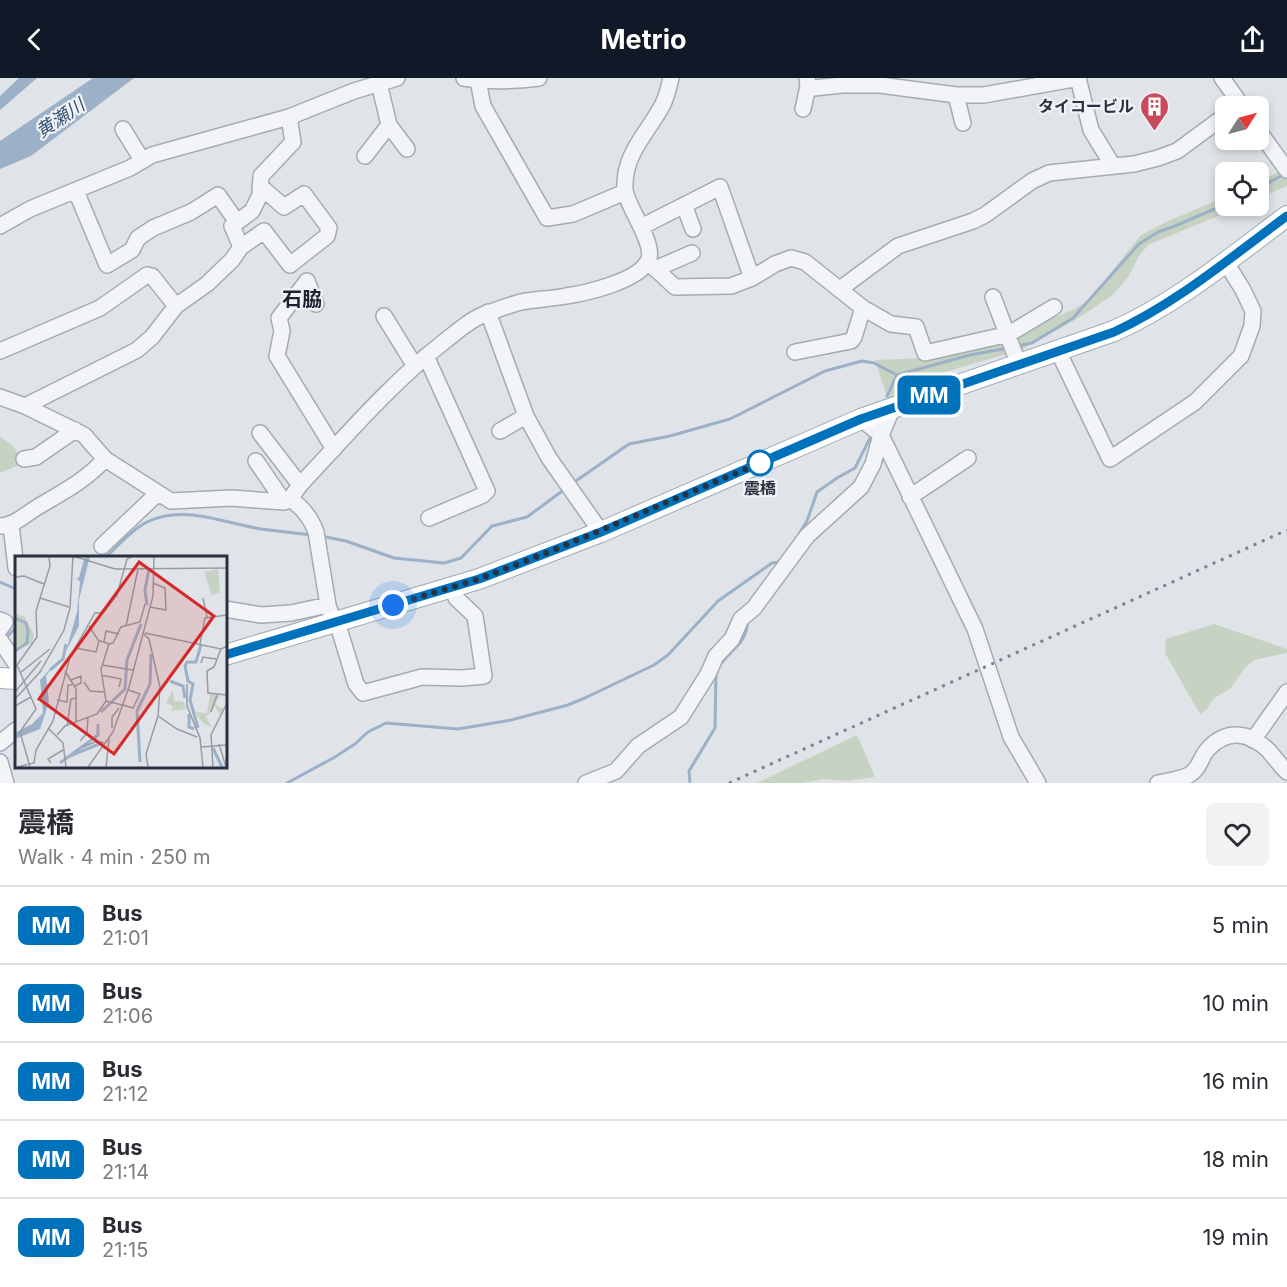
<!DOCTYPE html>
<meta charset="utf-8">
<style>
:root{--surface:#fff;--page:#f2f2f3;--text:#2b2b33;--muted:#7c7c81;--line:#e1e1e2;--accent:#111827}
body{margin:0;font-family:Inter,"Noto Sans JP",sans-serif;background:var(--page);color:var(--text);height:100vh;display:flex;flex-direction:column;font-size:22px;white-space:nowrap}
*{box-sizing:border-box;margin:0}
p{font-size:20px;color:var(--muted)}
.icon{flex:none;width:33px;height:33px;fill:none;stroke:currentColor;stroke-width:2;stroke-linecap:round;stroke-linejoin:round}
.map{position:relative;height:705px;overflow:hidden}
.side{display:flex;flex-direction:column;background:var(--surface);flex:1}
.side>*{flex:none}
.badge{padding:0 12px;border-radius:9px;font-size:21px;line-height:39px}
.needle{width:39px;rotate:54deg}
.tools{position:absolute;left:1215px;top:18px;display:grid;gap:12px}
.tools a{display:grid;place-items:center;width:54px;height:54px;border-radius:9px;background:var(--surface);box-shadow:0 3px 9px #0003;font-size:30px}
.you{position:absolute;width:30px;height:30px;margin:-15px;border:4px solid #fff;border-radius:50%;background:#1a73e8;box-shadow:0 0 0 9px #1a73e833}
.map>.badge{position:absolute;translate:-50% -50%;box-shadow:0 0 0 3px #fff}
.round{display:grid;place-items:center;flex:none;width:63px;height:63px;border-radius:9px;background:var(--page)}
.head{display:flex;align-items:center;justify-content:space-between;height:102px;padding:0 18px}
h1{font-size:28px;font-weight:700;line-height:45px}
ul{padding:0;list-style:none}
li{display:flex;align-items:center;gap:18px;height:78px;padding:0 18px;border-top:2px solid var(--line)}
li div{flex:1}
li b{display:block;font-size:22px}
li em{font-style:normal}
li .badge{min-width:66px;font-weight:700;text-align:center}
header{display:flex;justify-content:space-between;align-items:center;height:78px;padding:0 18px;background:var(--accent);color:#fff;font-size:27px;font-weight:700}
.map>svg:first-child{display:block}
</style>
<header><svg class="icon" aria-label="back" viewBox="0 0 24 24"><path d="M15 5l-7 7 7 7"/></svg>Metrio<svg class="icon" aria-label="share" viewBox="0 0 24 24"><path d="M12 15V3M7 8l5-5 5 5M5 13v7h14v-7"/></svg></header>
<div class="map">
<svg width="1287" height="705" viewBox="0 0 1287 705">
<rect width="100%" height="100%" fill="#e0e4e9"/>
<path fill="#c6d2c2" d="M 1287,89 L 1287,108 L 1259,120 L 1258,105 Z
M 1225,119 L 1226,128 L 1242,128 L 1148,167 L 1139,178 L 1128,199 L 1113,217 L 1075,242 L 1021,272 L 900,307 L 889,325 L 875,282 L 927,280 L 1011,259 L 1074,231 L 1088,223 L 1141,157 L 1166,144 Z
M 0,359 C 9,364 19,372 21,382 L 17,388 L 0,395 Z
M 1214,546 L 1287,571 L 1287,575 L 1254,582 L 1244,591 L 1231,610 L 1214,620 L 1206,632 L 1200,636 L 1165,575 L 1166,561 Z
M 857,657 L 875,699 L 846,703 L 824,701 L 802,705 L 757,705 Z"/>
<path fill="#9cb1c8" d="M 19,0 L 37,0 L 0,32 L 0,18 Z
M 93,0 L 134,0 L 31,78 L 0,91 L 0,63 Z"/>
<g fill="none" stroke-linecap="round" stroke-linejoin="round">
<path stroke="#9cb1c8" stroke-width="3" d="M 1258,111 L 1286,95
M 1017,268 L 1032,265 L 1073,240 L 1139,166 L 1158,154 L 1175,148 L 1226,126
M 887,318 L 897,297
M 573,405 L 629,366 L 670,358 L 730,341 L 825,293 L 862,283 L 874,285 L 897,297 L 970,277 L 1008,270
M 799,456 L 807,443 L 817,414 L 837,400 L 855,390 L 871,358
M 321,458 L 346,463 L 394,480 L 444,485 L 461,480 L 492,448 L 527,439 L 565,411
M 105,480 C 118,468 131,452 147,444 C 183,426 224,445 261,451 C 277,453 295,455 311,457
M 0,504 L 16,511
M 6,560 L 16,549
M 720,587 C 733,568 746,568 748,541
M 1240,664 L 1261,674
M 287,705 L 335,679 L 355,666 L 368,654 L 386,645 L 458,651 L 511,642 L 568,627 L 587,619 L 654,587 L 668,577 L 718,523 L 772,485 L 780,484
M 690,705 L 689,693 L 715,650 L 716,596"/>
<defs>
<path id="minor" d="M 464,0 C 489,4 515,3 539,0
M 807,0 L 808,8 L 814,10 L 842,7 L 880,7 L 956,17 L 984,17 L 1079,0
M 1078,0 L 1091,52 L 1113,88
M 1222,0 L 1242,28
M 478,2 L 483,28 L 547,140 L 573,136 L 625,114
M 379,5 L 389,47 L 407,71
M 956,17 L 963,45
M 803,31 L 808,8
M 123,51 L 142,82
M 1258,52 L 1287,92
M 365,78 L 389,47
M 76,113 L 107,187 L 132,172 L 138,160 L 153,150 L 191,134 L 218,117 L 237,144
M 684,127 L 693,151
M 0,148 L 30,131 L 130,90 L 152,77 L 289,39 L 354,13 L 397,0
M 641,149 L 720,109 L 752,200
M 241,169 L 264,153 L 290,187 L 327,158 L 329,150 L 304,116 L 284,129 L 260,108
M 648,184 L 675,209 L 731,208 L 752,200 L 775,186 L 791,180 L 805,184 L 863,230 L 891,246 L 916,249 L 925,275 L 1009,256 L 1054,229
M 655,191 L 692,175
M 307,203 L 279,240 L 282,253 L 277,278 L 334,371
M 307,203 L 316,226
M 840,211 L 898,168 L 973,143 L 985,137 L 1032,103 L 1049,95 L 1134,86 L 1158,80 L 1177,73 L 1226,37
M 993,219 L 1019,287
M 488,234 L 526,338 L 549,380 L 601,454
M 384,238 L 415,288
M 0,273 L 100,230 L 147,197 L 152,198 L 176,228
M 1058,273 L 1110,381 L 1195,324 L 1241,278 L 1252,248 L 1253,233 L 1243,212 L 1225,183
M 795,274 L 851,263 L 854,259 L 863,230
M 426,278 L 487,413 L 483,417 L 429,440
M 0,319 L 25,328 L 84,357 L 105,381 L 171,423 L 231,420 L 284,424 L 290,421 C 302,429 311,440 316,454 L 328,527 L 334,545
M 25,328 L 137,272 L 152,259 L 176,228 L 207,206 L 232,182 L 241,169 L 232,148 L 252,133 L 260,117 L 261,98 L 293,64 L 289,39
M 893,329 L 881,357 L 975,551 L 1011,659 L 1038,705
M 500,353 L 526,338
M 260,355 L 300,407
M 24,381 L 36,379 L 75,352
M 256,383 L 284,424
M 910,419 L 968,380
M 290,421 L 300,407 C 346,358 391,305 445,263 C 459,252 473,239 491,234 C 500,230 511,227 521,224 C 536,221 551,221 566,218 C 587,215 638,203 648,183 C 657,167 626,128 625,111 C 623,76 648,55 663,26 C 667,18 669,8 671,0
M 11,447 L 16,490
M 0,448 C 17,447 26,435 41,427 C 65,413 87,401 105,381
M 102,468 L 157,416
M 225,531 L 261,537 L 291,535 L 328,527
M 0,542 L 5,544 L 0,551
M 337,544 L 356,606 L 363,615 L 422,599 L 462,600 L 484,598 L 475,538 L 456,520 L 452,509
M 0,562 L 16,586
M 1253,662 L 1287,614
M 0,665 L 16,652
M 0,684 L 6,705
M 586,705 L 616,693 L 638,668 L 681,639 L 708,596 L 716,578 L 732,561 L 741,541 L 754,530 L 807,458 L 861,409 L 873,386 L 881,357 L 861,341
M 1158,705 C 1168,703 1181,701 1189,697 C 1201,690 1200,679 1208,671 C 1227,650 1250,654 1269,673 C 1275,680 1280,687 1287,694"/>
<path id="major" d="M 225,577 L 479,501 L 601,454 L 861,341 L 1114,253 C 1177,225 1232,179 1287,138
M 0,600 L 16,601"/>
</defs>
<use href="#minor" stroke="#a5abb3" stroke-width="18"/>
<use href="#major" stroke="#a0a8b4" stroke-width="22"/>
<use href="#minor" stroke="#f3f4f7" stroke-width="15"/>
<use href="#major" stroke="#fff" stroke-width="20"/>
<path stroke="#7a8392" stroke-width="3" stroke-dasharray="3 6" stroke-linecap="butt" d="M 729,705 L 1287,452"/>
</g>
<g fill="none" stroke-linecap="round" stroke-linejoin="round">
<defs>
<path id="line" d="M 225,577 L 479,501 L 601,454 L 861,341 L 1114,254 C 1177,225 1231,179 1287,138"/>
</defs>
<use href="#line" stroke="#fff" stroke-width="14"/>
<use href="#line" stroke="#0072bc" stroke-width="9"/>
<path stroke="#293140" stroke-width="6" stroke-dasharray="0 10.8" d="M 393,527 L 479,501 L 554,472 L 760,385"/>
</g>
<defs>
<symbol id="building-pin" viewBox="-11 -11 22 30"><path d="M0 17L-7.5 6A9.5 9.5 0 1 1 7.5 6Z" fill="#ca495c" stroke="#f0f2f6"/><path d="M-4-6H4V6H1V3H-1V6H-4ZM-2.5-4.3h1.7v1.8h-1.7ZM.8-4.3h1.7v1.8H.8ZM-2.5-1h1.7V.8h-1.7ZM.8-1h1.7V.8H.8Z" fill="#fff"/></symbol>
</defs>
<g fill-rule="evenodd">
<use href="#building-pin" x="1138" y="12" width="33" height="45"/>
</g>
<circle fill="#fff" stroke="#0072bc" stroke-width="3" cx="760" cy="385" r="12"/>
<g text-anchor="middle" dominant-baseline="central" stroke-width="4.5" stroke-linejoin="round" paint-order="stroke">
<g font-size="16" font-weight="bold" fill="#293140" stroke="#f0f2f6" text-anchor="end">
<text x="1134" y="28">タイコービル</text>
</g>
<g font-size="16" font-weight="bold" fill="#293140" stroke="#f0f2f6">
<text x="760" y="410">震橋</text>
</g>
<g font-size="18" font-style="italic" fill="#355072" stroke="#f0f2f6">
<text transform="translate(60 40) rotate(-34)">黄瀬川</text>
</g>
<g font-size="20" font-weight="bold" fill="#1b2230" stroke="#f0f2f6">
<text x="302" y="221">石脇</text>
</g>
</g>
<g transform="translate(15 478)">
<rect width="212" height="212" fill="#e0e4e9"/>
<path d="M 203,13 L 205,36 L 197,39 L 189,16 ZM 0,57 L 10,61 L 19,79 L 17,87 L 0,95 ZM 158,133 L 159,145 L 169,146 L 171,153 L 156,155 L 158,150 L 151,147 ZM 195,138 L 205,140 L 200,148 L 209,154 L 204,158 L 200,150 L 191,161 L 197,171 L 188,167 L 179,156 L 192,157 Z" fill="#c6d2c2"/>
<path d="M 75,0 L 64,44 L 64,70 L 51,95 L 62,56 L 65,26 L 61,21 L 64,22 L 69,3 ZM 38,110 L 31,120 L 34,146 L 25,173 L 0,183 L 0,177 L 17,168 L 28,157 L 25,124 Z" fill="#9cb1c8"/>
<path fill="none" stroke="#9cb1c8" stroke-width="3" d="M 132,49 L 130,34 L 134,13M 0,62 L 11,67 L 13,75 L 12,87 L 0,95M 35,114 L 48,103 L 51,88M 155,125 L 168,130 L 170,142M 86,156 L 110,133 L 112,104 L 126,68M 174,158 L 174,171 L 179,173M 183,172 L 175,144 L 178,128 L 173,125 L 170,110 L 172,106 L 181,106 L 186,89M 198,192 L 207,211M 55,200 L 84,188M 125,206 L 122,155 L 135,128 L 136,98M 45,207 L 83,179 L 83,168"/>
<path fill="none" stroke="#979ca5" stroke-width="1.5" d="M 58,0 L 100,13 L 212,12M 0,21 L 9,20 L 29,28M 25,42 L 54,51M 188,42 L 192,61M 135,51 L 151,54 L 150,32 L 138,27M 74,70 L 83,84 L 94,88 L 86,113 L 91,145M 111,70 L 123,13M 128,77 L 134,83 L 145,131 L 143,160 L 131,198 L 133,211M 130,77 L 206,93 L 212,90M 89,86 L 91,75 L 104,78M 94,88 L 98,87 L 106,71 L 125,66 L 130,48M 185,88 L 190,62 L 212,59M 61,92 L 81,96 L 84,85M 206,93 L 199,111 L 192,115 L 193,137 L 212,139M 186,107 L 188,101 L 201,103M 87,109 L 118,114M 50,115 L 61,133 L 61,166M 5,117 L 35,93M 86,119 L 106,123 L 104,131M 56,124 L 66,120 L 66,127 L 60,130M 69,126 L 75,135 L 89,136M 172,128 L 172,150 L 185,182 L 188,211M 0,136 L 26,105M 0,143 L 25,116 L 49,74 L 55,52 L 58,0M 42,144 L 52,146 L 53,129 L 57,129M 108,149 L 118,152 L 125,138 L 113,134M 0,150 L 16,141M 196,156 L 202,139M 143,160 L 162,173 L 182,181M 52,170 L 56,143 L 62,142M 97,172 L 97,161 L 104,152M 34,173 L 48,187 L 51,211M 42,179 L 50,170 L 82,158 L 91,145 L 107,149M 65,185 L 72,177 L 73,161M 204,188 L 211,211M 68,191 L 82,185 L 89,187M 186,191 L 212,189M 36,207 L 33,203 L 48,194M 2,211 L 19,207 L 21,194 L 38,165 L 55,101 L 80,57 L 88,57 L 102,39 L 112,3 L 118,0M 15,211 L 5,176 L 21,153 L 2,109 L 22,81 L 21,55 L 35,10 L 34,0M 73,211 L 98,176 L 114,131 L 138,40 L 139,0M 91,211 L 94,183M 198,211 L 196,179 L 212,147"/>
<path fill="#d62828" fill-opacity="0.15" stroke="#d62828" stroke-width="3" d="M 124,6 L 199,60 L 99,198 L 24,143 Z"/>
<rect width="212" height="212" fill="none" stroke="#293140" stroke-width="3"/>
</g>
</svg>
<div class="tools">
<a><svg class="needle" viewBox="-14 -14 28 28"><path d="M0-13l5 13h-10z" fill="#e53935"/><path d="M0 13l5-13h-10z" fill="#7c7c81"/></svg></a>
<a><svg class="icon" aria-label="locate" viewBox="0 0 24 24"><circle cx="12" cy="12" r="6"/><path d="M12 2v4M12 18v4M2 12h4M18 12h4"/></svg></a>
</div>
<div class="you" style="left:393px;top:527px"></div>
<b class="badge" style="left:929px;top:317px;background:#0072bc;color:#fff">MM</b>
</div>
<section class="side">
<div class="head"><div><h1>震橋</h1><p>Walk · 4 min · 250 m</p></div><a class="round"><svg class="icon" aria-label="heart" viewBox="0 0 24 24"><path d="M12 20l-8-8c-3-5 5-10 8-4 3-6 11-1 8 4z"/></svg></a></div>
<ul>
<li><span class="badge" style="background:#0072bc;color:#fff">MM</span><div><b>Bus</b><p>21:01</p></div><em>5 min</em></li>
<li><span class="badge" style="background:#0072bc;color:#fff">MM</span><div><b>Bus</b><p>21:06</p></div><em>10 min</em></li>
<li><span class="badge" style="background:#0072bc;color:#fff">MM</span><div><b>Bus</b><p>21:12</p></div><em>16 min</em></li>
<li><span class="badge" style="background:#0072bc;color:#fff">MM</span><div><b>Bus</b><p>21:14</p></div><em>18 min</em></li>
<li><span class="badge" style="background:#0072bc;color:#fff">MM</span><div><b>Bus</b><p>21:15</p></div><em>19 min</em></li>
</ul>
</section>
